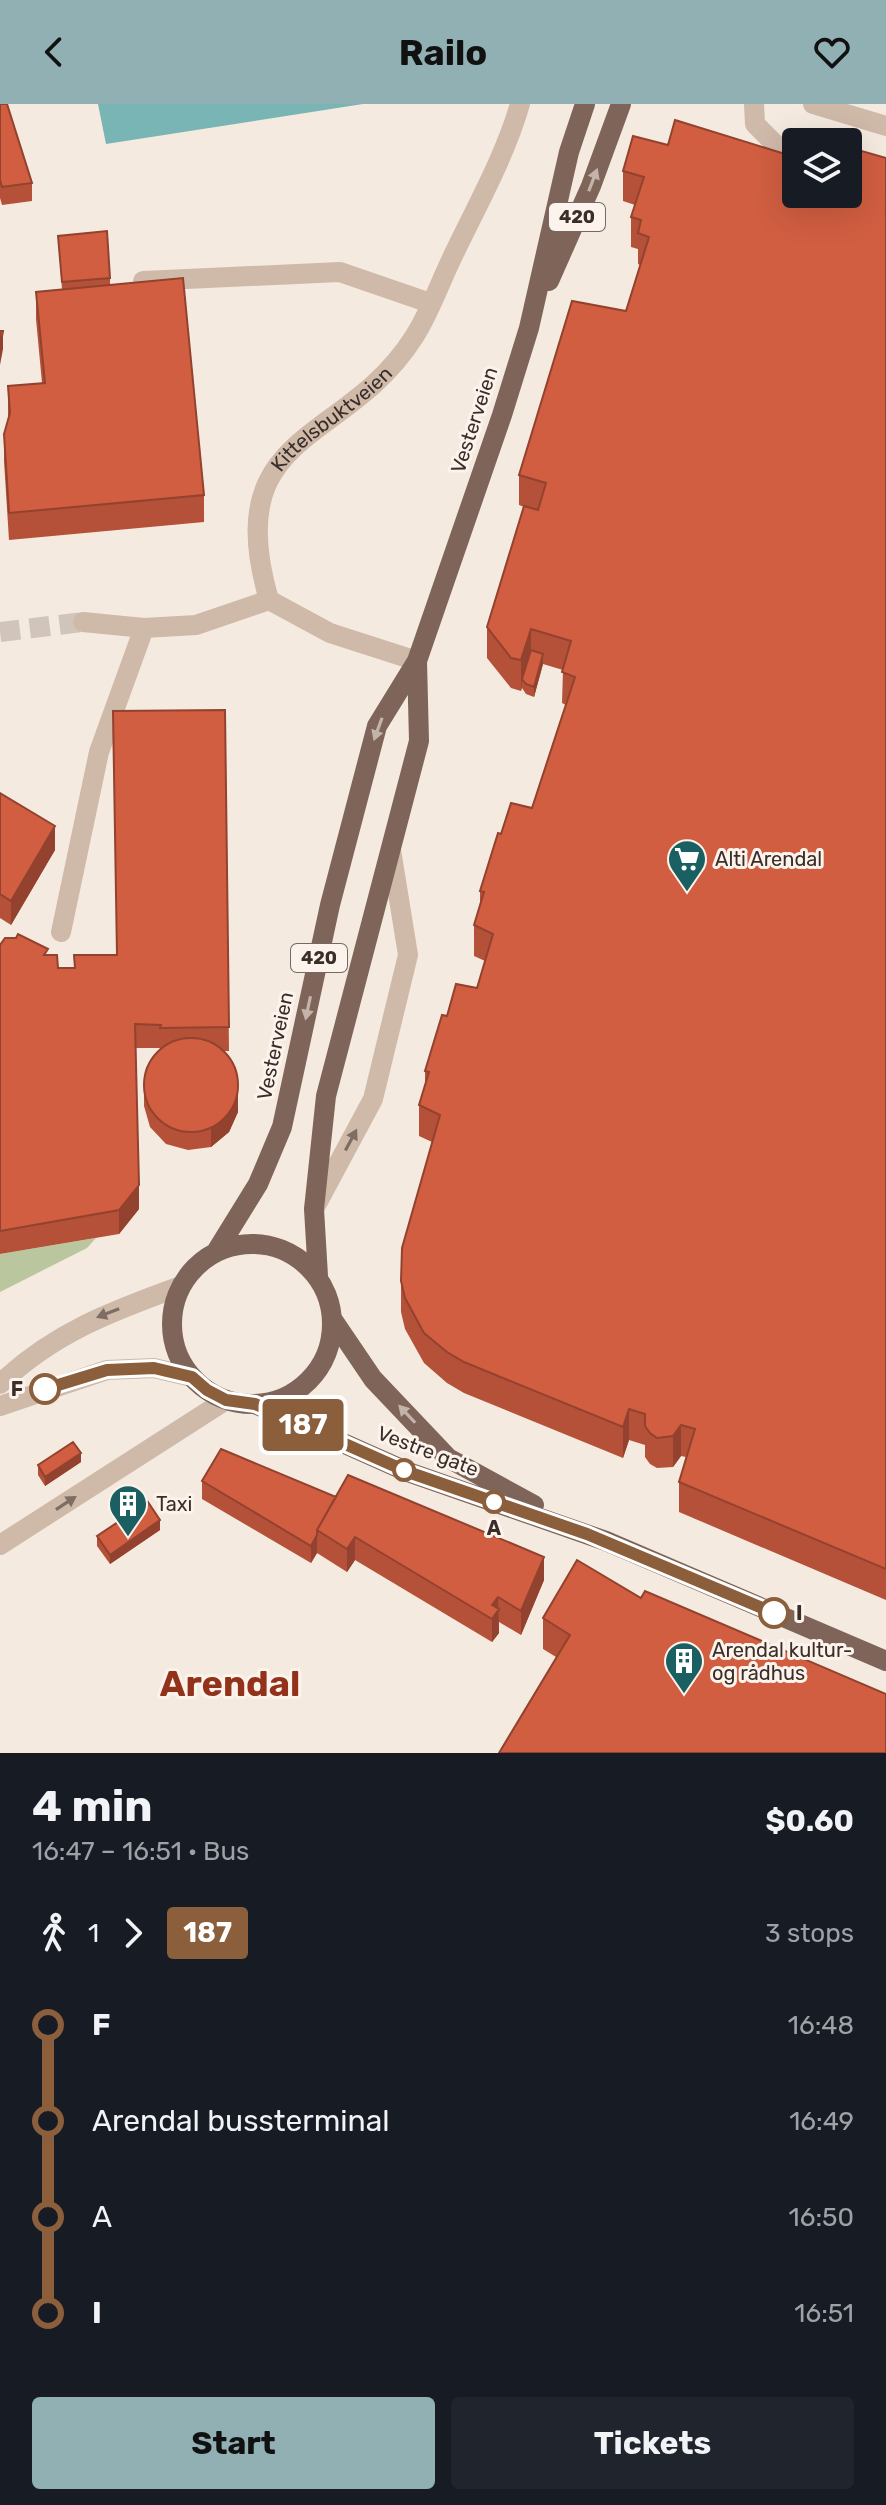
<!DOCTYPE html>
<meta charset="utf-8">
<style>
:root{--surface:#171b24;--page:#20242c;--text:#f1f3f6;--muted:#9ea1a6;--accent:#90b0b3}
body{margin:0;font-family:Rubik,sans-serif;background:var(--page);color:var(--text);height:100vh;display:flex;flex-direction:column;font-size:30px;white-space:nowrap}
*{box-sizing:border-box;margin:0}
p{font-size:26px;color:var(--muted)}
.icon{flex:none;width:44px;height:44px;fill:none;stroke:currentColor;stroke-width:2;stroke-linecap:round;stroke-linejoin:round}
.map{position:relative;height:1649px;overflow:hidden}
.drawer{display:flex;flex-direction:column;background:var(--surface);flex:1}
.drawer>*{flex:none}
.badge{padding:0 16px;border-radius:6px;font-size:28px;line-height:52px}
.buttons{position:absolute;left:782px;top:24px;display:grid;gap:16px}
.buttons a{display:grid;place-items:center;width:80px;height:80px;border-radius:8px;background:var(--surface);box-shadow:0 8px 32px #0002;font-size:40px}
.map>.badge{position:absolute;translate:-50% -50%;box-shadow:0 0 0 4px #fff}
.legs{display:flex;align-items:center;gap:12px;height:88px;padding:0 32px;font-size:26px}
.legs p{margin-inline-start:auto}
.headline{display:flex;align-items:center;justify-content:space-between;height:136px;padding:0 32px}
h1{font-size:44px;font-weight:700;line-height:60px}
.primary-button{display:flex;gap:16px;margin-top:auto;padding:16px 32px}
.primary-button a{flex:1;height:92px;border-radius:8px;background:var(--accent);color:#111;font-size:32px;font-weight:700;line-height:92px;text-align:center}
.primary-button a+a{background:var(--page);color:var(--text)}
ul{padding:0 32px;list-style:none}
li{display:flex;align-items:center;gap:28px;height:96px;font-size:30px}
li i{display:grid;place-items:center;width:12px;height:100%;margin:0 10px;background:currentColor}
li i::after{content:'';width:20px;height:20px;margin:-10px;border:6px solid;border-radius:50%;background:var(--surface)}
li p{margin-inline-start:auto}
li:first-child i{background:linear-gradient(#0000 50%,currentColor 0)}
li:last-child i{background:linear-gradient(currentColor 50%,#0000 0)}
header{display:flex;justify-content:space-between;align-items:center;height:104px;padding:0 32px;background:var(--accent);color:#111;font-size:36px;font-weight:700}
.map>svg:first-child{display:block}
</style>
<header><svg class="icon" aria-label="back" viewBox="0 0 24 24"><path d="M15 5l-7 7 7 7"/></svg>Railo<svg class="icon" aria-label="heart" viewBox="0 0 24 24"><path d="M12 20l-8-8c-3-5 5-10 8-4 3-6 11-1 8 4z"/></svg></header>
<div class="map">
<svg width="886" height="1649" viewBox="0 0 886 1649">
<rect width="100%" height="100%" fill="#f5eadf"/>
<path fill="#bac69d" d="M 96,1134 L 87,1144 L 0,1188 L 0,1150 Z"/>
<path fill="#7ab5b5" d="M 98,0 L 363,0 L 106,40 Z"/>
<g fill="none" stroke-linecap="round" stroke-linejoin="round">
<path stroke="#d0c4bb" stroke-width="20" stroke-dasharray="20 10" stroke-linecap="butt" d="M 0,528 L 83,518"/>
<g stroke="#cfb9a9" stroke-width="20">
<path d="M 754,0 L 755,20 L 781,46 L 796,50"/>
<path d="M 813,0 L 886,22"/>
<path d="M 143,177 L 340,168 L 430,199"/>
<path d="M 83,518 L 144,524 L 196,521 L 269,496"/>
<path id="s1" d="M 417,557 L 330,529 L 269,496 C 219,324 345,342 414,233 C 429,210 439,181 451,156 C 475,105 504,55 520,0"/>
<path d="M 61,828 L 99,648 L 144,524"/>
<path d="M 314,1105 L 373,995 L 408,851 L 391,746"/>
<path d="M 0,1280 C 53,1229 112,1207 181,1182"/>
<path d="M 0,1302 L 107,1266 L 154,1264 L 192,1273"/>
<path d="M 0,1441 L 226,1296"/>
</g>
<path stroke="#7e6459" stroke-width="20" d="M 549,177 L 591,82 L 621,0
M172 1220a80 80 0 1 1 160 0a80 80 0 1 1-160 0Z
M 216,1148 L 258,1080 L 282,1023 L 330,801 L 377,622 L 417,557 L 502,311 L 529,224 L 569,48 L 585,0
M 318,1172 L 314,1105 L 326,992 L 419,637 L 417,557
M 333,1216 L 373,1275 L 448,1354 L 534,1401
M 255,1300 L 408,1368 L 606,1437 L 886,1557"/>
</g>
<path fill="#b45138" d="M 0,0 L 32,79 L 32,97 L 2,101 L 0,94 Z
M 668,41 L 785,50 L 886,54 L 886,1496 L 679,1408 L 679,1378 L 686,1353 L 681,1352 L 673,1363 L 657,1364 L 650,1360 L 645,1353 L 645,1341 L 629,1336 L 623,1354 L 464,1289 L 447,1279 L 424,1259 L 405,1225 L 401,1208 L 401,1177 L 432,1038 L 419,1032 L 419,1001 L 425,980 L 425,967 L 447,912 L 477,884 L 485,857 L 474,852 L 474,821 L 480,802 L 480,787 L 501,730 L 532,704 L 566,601 L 562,599 L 563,566 L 543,560 L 534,593 L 526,590 L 522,584 L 521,587 L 511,584 L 487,554 L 487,523 L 524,403 L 519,401 L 519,371 L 626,207 L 640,161 L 638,160 L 638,145 L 631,143 L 631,113 L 635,101 L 623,97 L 623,67 Z
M 58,132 L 110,174 L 110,181 L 204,391 L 204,418 L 9,436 L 4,357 L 4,330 L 8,315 L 8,282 L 42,279 L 36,215 L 36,188 L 62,185 Z
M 225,606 L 229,947 L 225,947 L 238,1008 L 229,1028 L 211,1043 L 188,1046 L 166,1040 L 150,1023 L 144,1002 L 144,984 L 160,944 L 136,944 L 139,1105 L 119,1130 L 0,1150 L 0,841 L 48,851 L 58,864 L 74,864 L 116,851 Z
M 0,689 L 55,746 L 11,821 L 0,814 Z
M 81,1358 L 45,1382 L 38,1371 L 38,1361 Z
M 202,1377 L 336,1393 L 544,1476 L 521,1531 L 499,1518 L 499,1529 L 492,1538 L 355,1456 L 347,1468 L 317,1449 L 311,1459 L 202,1395 Z
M 160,1426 L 110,1460 L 97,1442 L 97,1432 Z
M 641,1494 L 556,1553 L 543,1545 L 543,1514 Z"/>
<path fill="#92422e" d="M 3,227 L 3,245 L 0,261 L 0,243 Z
M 531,525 L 531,556 L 522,575 L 521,587 L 521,556 Z
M 543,550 L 543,560 L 534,593 L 534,583 Z
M 55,722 L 55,746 L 11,821 L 11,797 Z
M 238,990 L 238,1008 L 229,1028 L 211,1043 L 211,1025 Z
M 139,1081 L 139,1105 L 119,1130 L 119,1106 Z
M 629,1305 L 629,1336 L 623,1354 L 623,1323 Z
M 681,1321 L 681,1352 L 673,1363 L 673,1332 Z
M 81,1349 L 81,1358 L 45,1382 L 45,1373 Z
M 160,1416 L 160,1426 L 110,1460 L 110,1451 Z
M 317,1431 L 317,1449 L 311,1459 L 311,1442 Z
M 355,1433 L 355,1456 L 347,1468 L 347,1445 Z
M 544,1453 L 544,1476 L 521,1531 L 521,1507 Z
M 498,1493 L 499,1529 L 492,1538 L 492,1501 Z"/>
<path fill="#d15e41" stroke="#92422e" stroke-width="2" d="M 0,0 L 7,0 L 32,79 L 2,83 L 0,76 Z
M 675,16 L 785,50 L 793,26 L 832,38 L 796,38 L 796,90 L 848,90 L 848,43 L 886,54 L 886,1465 L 679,1378 L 695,1325 L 681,1321 L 673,1332 L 657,1334 L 650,1329 L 645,1322 L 645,1310 L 629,1305 L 623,1323 L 464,1258 L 447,1248 L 424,1229 L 405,1194 L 401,1177 L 402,1144 L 440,1011 L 419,1001 L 429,968 L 425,967 L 442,911 L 447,912 L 456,880 L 477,884 L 493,830 L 474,821 L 484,788 L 480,787 L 498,729 L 501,730 L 511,699 L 532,704 L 575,573 L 562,568 L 571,537 L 531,525 L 521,556 L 511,554 L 487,523 L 524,402 L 538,406 L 546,379 L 519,371 L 572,197 L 626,207 L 649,133 L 638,129 L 641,116 L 631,113 L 644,73 L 623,67 L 633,32 L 668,41 Z
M 107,127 L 110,174 L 62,178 L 58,132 Z
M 183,174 L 204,391 L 9,409 L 4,330 L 10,309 L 8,282 L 45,279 L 36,188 Z
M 0,227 L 3,227 L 0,243 Z
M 531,546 L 543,550 L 534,583 L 526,580 L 522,575 Z
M 225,606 L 229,923 L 160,924 L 161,921 L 135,920 L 139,1081 L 119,1106 L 0,1127 L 0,841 L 5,834 L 16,834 L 18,830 L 48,845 L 44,851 L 57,851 L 58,864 L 75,864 L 74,851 L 117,851 L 113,607 Z
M 0,689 L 55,722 L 11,797 L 0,790 Z
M144 981a47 47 0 1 1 94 0a47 47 0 1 1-94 0Z
M 73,1338 L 81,1349 L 45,1373 L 38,1361 Z
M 221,1345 L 336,1393 L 317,1426 L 317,1431 L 311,1442 L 202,1377 Z
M 348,1371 L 544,1453 L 521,1507 L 498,1493 L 492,1501 L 499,1505 L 492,1515 L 355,1433 L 347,1445 L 317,1426 Z
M 148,1398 L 160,1416 L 110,1451 L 97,1432 Z
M 577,1456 L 641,1494 L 645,1487 L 886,1590 L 886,1649 L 499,1649 L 570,1531 L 543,1514 Z"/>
<defs><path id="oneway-solid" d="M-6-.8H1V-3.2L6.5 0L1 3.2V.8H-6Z" transform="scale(2)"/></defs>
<g fill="#c3b3aa">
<use href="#oneway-solid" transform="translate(593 76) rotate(-69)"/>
<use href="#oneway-solid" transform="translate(378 625) rotate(110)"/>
<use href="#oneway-solid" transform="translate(308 904) rotate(102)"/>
<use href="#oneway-solid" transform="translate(407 1310) rotate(-133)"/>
</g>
<g fill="#7e6d63">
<use href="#oneway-solid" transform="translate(351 1036) rotate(-62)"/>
<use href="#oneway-solid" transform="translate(108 1209) rotate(159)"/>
<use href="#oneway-solid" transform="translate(66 1399) rotate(-33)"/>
</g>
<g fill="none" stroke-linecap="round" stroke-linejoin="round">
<defs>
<path id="line-1" d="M 45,1285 L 107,1266 L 154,1264 L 192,1273 L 207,1286 L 226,1296 L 255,1300 L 408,1368 L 587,1430 L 774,1509"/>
</defs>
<use href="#line-1" stroke="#fff" stroke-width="18"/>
<use href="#line-1" stroke="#8b5e3c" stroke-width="12"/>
</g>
<defs>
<symbol id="supermarket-pin" viewBox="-11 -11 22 30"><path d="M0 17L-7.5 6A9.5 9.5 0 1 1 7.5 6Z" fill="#1a5f61" stroke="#fcf4ec"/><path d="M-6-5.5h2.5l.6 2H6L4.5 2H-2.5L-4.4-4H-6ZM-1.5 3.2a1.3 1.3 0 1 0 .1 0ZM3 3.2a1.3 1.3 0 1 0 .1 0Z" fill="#fff"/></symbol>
<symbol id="building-pin" viewBox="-11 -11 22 30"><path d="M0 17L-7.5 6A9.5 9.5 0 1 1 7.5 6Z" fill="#1a5f61" stroke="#fcf4ec"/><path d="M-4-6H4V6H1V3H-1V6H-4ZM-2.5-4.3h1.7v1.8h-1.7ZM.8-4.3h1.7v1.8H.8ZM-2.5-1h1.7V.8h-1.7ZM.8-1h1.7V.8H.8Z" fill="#fff"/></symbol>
</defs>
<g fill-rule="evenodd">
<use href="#supermarket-pin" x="665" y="733" width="44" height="60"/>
<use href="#building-pin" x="106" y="1378" width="44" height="60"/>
<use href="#building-pin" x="662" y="1535" width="44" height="60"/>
</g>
<g fill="#fff" stroke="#8b5e3c" stroke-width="4">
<circle cx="45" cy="1285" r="14"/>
<circle cx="404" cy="1366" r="10"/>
<circle cx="494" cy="1398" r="10"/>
<circle cx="774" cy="1509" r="14"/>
</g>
<g text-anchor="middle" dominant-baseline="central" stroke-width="6" stroke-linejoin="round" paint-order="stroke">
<g fill="#fcf4ec" stroke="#756964" stroke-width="2">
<rect x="549" y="99" width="56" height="28" rx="6"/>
<rect x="291" y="840" width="56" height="28" rx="6"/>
</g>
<g font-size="18" font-weight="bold" fill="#3b2e29">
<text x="577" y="113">420</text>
<text x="319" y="854">420</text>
</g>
<g font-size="20" fill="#3b2e29" stroke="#fcf4ec">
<text stroke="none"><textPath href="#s1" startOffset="372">Kittelsbuktveien</textPath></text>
<text transform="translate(474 316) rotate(-72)">Vesterveien</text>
<text transform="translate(275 942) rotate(-78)">Vesterveien</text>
<text transform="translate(428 1347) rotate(21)">Vestre gate</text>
</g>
<g font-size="20" fill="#3b2e29" stroke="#fcf4ec" text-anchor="start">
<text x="715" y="755">Alti Arendal</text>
<text x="156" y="1400">Taxi</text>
<text x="712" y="1546">Arendal kultur-<tspan x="712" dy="23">og rådhus</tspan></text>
</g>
<g font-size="20" font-weight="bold" fill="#3b2e29" stroke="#fcf4ec" text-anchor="end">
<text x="23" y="1285">F</text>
<text x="494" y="1424" text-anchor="middle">A</text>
<text x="796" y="1509" text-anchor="start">I</text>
</g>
<g font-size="36" font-weight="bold" fill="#92321a" stroke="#fcf4ec">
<text x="230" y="1579">Arendal</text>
</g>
</g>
</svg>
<div class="buttons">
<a><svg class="icon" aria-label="layers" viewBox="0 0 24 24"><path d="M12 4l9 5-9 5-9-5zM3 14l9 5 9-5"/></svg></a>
</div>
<b class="badge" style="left:303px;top:1321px;background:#8b5e3c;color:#fff">187</b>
</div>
<section class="drawer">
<div class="headline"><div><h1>4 min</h1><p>16:47 – 16:51 · Bus</p></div><b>$0.60</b></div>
<div class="legs"><svg class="icon" aria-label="walk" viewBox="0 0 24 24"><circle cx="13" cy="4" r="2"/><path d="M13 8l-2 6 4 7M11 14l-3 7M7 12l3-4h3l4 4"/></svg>1<svg class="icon" aria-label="forward" viewBox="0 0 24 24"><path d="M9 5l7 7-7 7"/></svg><b class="badge" style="background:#8b5e3c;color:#fff">187</b><p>3 stops</p></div>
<ul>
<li><i style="color:#8b5e3c"></i><b>F</b><p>16:48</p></li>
<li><i style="color:#8b5e3c"></i><span>Arendal bussterminal</span><p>16:49</p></li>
<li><i style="color:#8b5e3c"></i><span>A</span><p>16:50</p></li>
<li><i style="color:#8b5e3c"></i><b>I</b><p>16:51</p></li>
</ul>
<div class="primary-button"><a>Start</a><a>Tickets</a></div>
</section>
